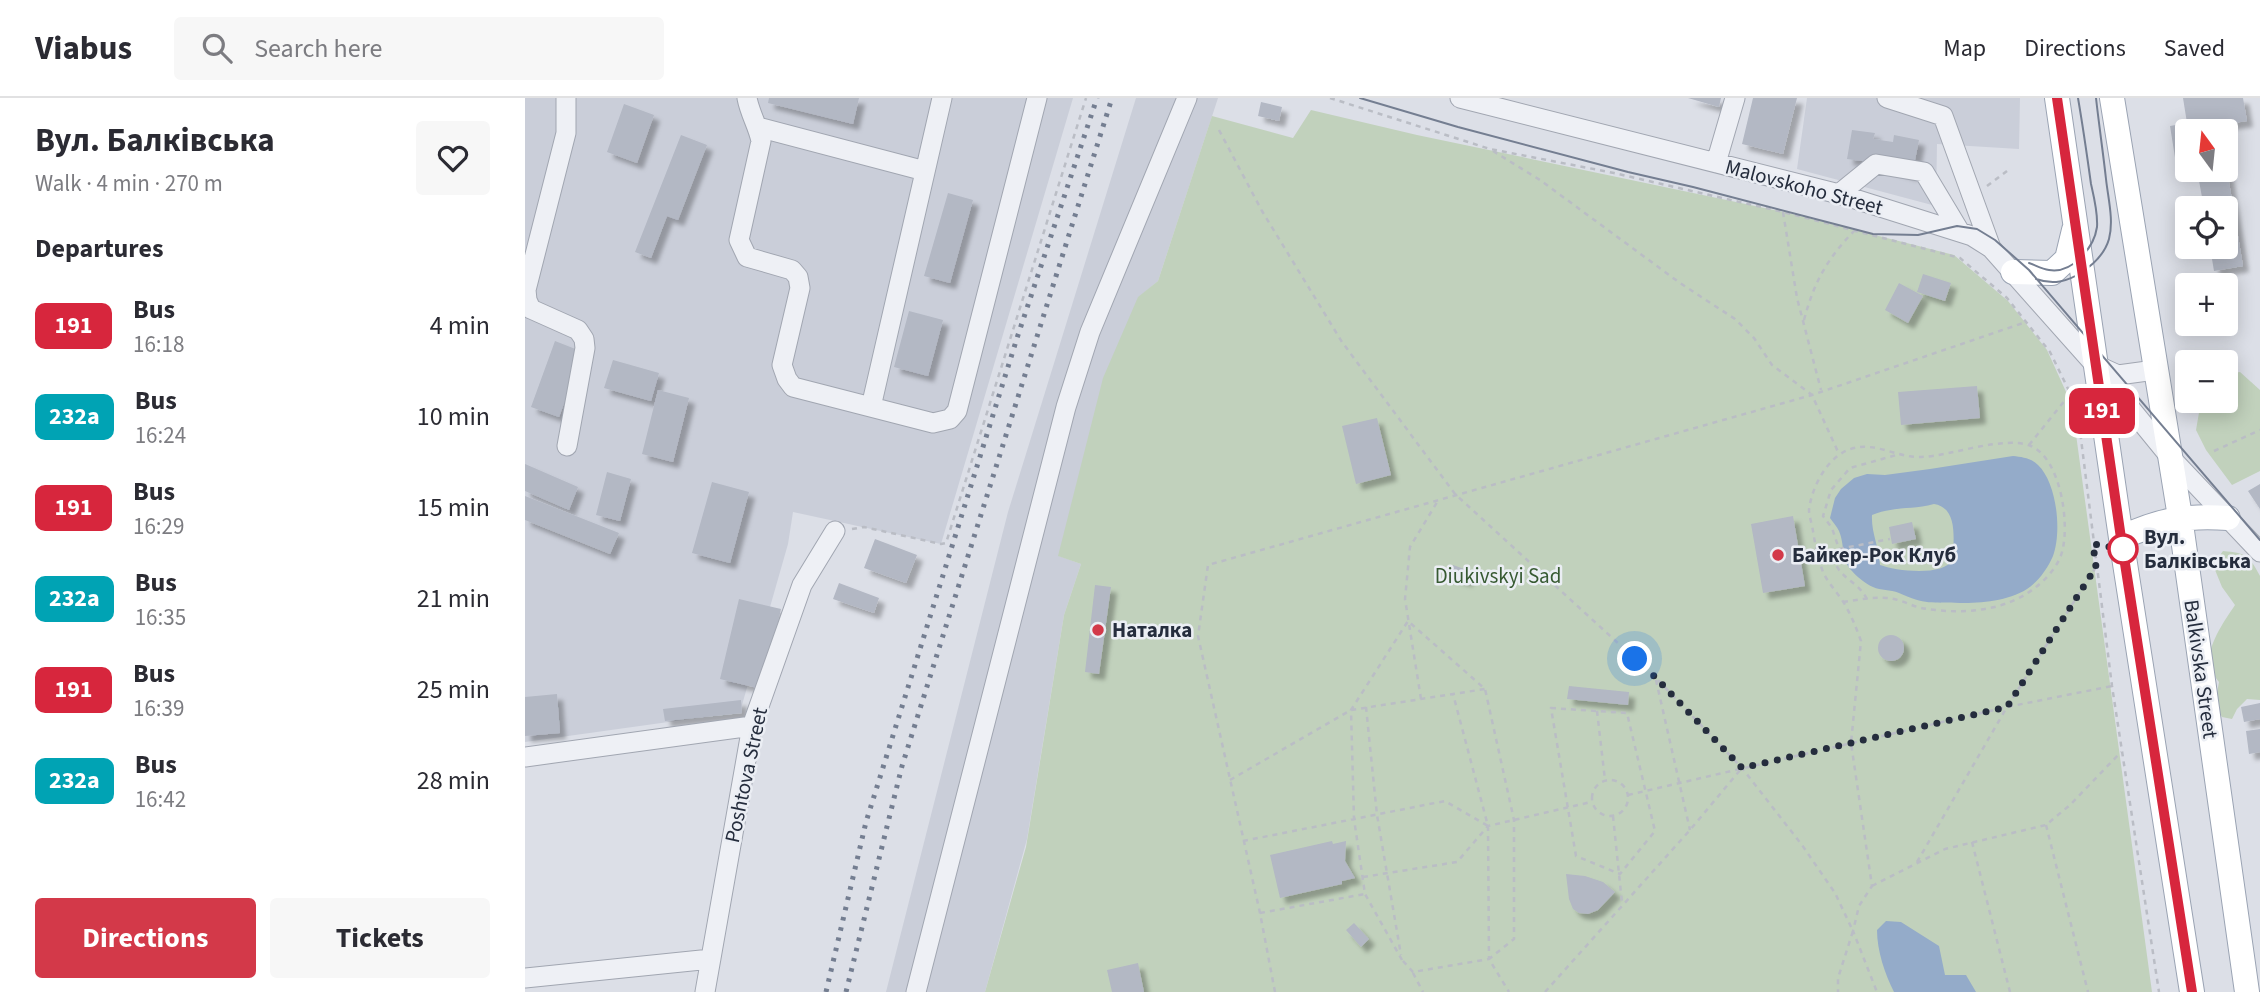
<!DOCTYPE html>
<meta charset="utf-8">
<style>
:root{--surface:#fff;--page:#f7f7f7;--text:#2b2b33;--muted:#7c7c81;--line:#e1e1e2;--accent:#d33949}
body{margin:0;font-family:"Source Sans 3",sans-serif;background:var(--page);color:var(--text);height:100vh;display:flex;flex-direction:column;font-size:26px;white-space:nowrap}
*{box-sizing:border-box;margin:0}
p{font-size:23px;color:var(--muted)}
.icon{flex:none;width:38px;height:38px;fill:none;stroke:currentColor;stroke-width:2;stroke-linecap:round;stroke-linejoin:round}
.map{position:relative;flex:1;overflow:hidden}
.sheet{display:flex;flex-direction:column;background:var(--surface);width:525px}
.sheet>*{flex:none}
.badge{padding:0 14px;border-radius:10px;font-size:24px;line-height:46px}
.needle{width:46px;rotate:345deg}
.buttons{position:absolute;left:1650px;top:21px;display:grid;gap:14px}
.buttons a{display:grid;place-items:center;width:63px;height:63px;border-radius:7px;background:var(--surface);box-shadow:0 4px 18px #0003;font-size:35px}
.you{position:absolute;width:35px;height:35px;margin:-18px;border:5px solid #fff;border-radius:50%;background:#1a73e8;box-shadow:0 0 0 10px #1a73e833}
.map>.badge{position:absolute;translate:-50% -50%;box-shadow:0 0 0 4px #fff}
h2{padding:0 35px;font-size:26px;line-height:63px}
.round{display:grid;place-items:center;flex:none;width:74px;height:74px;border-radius:7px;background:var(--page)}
.head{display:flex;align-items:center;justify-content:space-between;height:119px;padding:0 35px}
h1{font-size:33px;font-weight:700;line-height:52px}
.cta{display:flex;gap:14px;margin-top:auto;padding:14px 35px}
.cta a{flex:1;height:80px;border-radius:7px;background:var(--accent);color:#fff;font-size:28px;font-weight:700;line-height:80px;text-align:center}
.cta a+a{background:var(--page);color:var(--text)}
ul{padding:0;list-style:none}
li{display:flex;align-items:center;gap:21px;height:91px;padding:0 35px}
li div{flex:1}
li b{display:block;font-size:26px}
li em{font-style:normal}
li .badge{min-width:77px;font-weight:700;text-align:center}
header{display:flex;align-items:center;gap:42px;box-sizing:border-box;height:98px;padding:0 35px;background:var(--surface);border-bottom:2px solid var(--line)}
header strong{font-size:33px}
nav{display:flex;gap:38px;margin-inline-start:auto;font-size:24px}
.search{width:490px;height:63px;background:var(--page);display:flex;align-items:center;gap:18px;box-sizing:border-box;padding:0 24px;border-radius:7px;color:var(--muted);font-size:26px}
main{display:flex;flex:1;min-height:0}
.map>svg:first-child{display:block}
</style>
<header>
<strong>Viabus</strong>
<div class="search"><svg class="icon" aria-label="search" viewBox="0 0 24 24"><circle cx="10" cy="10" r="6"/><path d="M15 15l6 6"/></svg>Search here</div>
<nav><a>Map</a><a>Directions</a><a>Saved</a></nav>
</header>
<main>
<section class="sheet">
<div class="head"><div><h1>Вул. Балківська</h1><p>Walk · 4 min · 270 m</p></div><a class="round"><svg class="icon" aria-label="heart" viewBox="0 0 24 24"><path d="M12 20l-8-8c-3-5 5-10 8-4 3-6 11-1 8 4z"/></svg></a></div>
<h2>Departures</h2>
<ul>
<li><span class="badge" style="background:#d7263d;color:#fff">191</span><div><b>Bus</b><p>16:18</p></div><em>4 min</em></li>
<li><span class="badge" style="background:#00a3b4;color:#fff">232а</span><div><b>Bus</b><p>16:24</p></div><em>10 min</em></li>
<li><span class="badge" style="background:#d7263d;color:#fff">191</span><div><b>Bus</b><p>16:29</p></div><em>15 min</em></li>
<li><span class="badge" style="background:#00a3b4;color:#fff">232а</span><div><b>Bus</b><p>16:35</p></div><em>21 min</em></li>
<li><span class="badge" style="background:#d7263d;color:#fff">191</span><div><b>Bus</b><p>16:39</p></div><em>25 min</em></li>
<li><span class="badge" style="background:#00a3b4;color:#fff">232а</span><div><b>Bus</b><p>16:42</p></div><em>28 min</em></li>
</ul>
<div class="cta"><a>Directions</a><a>Tickets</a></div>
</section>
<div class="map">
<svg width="1735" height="894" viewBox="0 0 1735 894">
<defs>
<filter id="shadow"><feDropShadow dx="6" dy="6" stdDeviation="2" flood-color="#0004"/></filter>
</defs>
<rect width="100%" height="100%" fill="#dcdfe7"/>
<path fill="#caced9" d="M 0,0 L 548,0 L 416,446 L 268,414 L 263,446 L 215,614 L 0,644 Z
M 611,0 L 693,0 L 633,183 L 613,200 L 534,458 L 556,466 L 539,517 L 502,741 L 460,894 L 361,894 L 483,414 Z
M 1282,0 L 1495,0 L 1494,51 L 1412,46 L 1411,103 L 1407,107 L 1272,71 Z"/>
<path fill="#c1d1bc" d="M 786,12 L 892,37 L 1259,114 L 1429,157 L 1483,203 L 1522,252 L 1547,307 L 1627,894 L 460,894 L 501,749 L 539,517 L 556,466 L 533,458 L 578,280 L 613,199 L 633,183 L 687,18 L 768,40 Z
M 1715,274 L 1735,292 L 1735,373 L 1707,387 L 1681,352 L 1671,332 L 1676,303 L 1701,303 L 1701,276 Z
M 1698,453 C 1721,455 1724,457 1735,478 L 1735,602 L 1722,601 L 1712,611 L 1707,621 L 1697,619 L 1690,606 L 1694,584 C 1691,580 1686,574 1685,569 C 1680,550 1700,522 1710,507 L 1697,489 L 1688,467 Z"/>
<path fill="#94abc9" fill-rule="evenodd" d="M 1488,358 C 1497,359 1506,360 1513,367 C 1532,385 1537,434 1528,458 C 1523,470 1513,484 1502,491 C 1483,503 1457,505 1435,505 C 1407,504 1400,507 1374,495 C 1365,491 1356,493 1348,489 C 1341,486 1331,478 1327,473 C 1316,462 1320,447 1314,433 C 1312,429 1308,424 1305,420 L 1310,400 L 1316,391 L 1329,380 L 1342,376 L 1360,377 L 1405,371 ZM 1409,406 C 1434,410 1428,443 1428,461 C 1419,479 1371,473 1355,467 C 1354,449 1346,434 1347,417 C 1370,408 1386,412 1409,406 Z
M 1361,823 L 1376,824 L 1414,848 L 1420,877 L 1441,877 L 1451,894 L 1369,894 C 1360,876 1352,853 1352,832 Z"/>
<path fill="#b3b8c4" filter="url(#shadow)" d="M 244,0 L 334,0 L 328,26 L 243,5 Z
M 1163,0 L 1196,0 L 1194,9 Z
M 1228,0 L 1272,0 L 1258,56 L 1217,46 Z
M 1658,0 L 1718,0 L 1722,23 L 1695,27 L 1696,33 L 1662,33 L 1662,70 L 1652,72 L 1645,28 L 1662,25 Z
M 736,4 L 757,9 L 754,23 L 733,18 Z
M 99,6 L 129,17 L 112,65 L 82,54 Z
M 1327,32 L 1350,35 L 1348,41 L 1368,44 L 1369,37 L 1394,42 L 1387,77 L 1345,64 L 1322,61 Z
M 156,37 L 182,47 L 153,122 L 142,118 L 126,160 L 110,154 Z
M 1672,72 L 1702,72 L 1718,168 L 1689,173 L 1685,149 L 1701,149 L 1701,110 L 1679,110 Z
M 423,95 L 448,102 L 425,185 L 399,178 Z
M 1398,176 L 1426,185 L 1420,203 L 1392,194 Z
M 1374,185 L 1398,198 L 1383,225 L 1360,212 Z
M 384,213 L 418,222 L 403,278 L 369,269 Z
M 30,243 L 58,254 L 34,319 L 6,309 Z
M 88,262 L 134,275 L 126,303 L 79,290 Z
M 1452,288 L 1455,320 L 1376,327 L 1373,294 Z
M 133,292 L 164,300 L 148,364 L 117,356 Z
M 852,320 L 866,377 L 831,386 L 817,328 Z
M 0,366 L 53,389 L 44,412 L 0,393 Z
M 82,374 L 106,381 L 95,423 L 71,417 Z
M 187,384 L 224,394 L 205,465 L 167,455 Z
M 1735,386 L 1735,411 L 1723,393 Z
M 0,398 L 94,435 L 85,456 L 0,422 Z
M 1268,418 L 1280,488 L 1238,495 L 1226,426 Z
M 1387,424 L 1391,441 L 1367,446 L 1364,429 Z
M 350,441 L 392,457 L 381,485 L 339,470 Z
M 928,467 L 945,473 L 941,483 L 924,477 Z
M 314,485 L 354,500 L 349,515 L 308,501 Z
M 570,487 L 586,489 L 574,576 L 560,574 Z
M 214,501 L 256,511 L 237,591 L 195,581 Z
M1353 550a13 13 0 1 1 26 0a13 13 0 1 1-26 0Z
M 1044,588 L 1104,594 L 1103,607 L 1042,601 Z
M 32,596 L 35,635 L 0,638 L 0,599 Z
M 216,602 L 217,615 L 140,623 L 138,611 Z
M 1735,605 L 1735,621 L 1719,624 L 1716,609 Z
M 1735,631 L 1735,654 L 1724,656 L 1721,633 Z
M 807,743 L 808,746 L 821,743 L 820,763 L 830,780 L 817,783 L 817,786 L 755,800 L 745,757 Z
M 1041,776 L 1060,778 L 1078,784 L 1090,794 L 1073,812 L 1063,816 L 1054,815 L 1048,811 L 1044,801 Z
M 829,825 L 844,841 L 836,849 L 821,832 Z
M 613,865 L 619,894 L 587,894 L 582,872 Z"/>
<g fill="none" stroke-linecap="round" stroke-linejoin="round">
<defs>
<path id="minor" d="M 41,0 L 41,35 L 1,192 L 2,202 L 6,211 L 53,232 L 59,241 L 60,250 L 42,348
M 222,0 C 225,16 233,28 236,43 L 214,142 L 222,159 L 267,172 L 273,179 L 275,190 L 257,267 L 262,281 L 268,289 L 408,325 L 425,321 L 432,313 L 512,0
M 935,0 L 1314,96 L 1447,138 L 1466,150 L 1570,267 L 1645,359 L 1735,454
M 1362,0 L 1418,18 L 1466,150
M 233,29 L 400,73
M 1191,65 L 1210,0
M 1314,96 L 1351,66 L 1399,74 L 1435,134
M 1571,267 L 1593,277 L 1630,272
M 346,309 L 417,0
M 0,659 L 227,628
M 0,880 L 186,861
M 180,894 L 227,628 L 277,487 L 310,433
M 391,894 L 541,309 L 565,234 L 662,0"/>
<path id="major" d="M 1532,0 L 1596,440 L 1667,894
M 1587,0 L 1655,419 L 1722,894
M 1488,174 L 1527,175 L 1542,161 L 1549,132
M 1596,440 C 1634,422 1661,417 1703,420"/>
</defs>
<use href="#minor" stroke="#a1a6b1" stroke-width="21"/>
<use href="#major" stroke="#9aa3b3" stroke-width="26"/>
<path stroke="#babdc5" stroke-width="2.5" stroke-dasharray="5 5" stroke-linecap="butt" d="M 805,0 L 965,51 L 1089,75 L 1258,114 L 1435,160 L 1482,200 L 1525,254 L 1552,309 L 1587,588 L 1634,894
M 694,32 L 737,113 L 817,244 L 930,396 L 1130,579 L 1217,670 L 1277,747 L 1310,795 L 1328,833 L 1313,880 L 1313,894
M 968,53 L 1015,82 L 1155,185 L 1210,221 L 1229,240 L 1247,267 L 1287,297 L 1314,356
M 1462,88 L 1486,70
M 1258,114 L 1272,200 L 1296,292
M 1279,222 C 1289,184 1302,161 1329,133
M 1504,347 L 1545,296
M 1689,353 L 1735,332
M 327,431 L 339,429 L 416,446 L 421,445 L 561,0
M 1314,451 L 1365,441
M 1342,501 C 1331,481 1316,483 1308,460 L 1314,451 L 1307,430 L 1298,418 L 1306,392 L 1325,370 L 1375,356
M 1318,504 C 1332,502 1346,499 1361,500 C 1373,500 1384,507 1396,510 C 1424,515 1458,515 1485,504 C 1506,496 1531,476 1537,454 C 1545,426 1536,361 1506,348 C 1479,337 1426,358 1396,359 C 1368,360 1342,337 1314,357 C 1298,368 1286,393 1284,412 C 1284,418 1287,426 1288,433 C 1290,446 1293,460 1298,474 C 1303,485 1312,494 1319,505 C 1326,517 1331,529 1336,543 L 1326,645 L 1347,788 L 1334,808 L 1328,833 L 1352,894
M 1131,582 L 1165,732
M 896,601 L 880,501 L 885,449 L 914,401
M 841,609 L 852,717 L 876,857
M 1026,610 L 1102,615 L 1130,733 L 1095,776 L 1051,758 Z
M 1072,613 L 1080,682
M1067 700a18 18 0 1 1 36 0a18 18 0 1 1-36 0Z
M 705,682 L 826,612 L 960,591
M 1103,697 L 1482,609 L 1587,588
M 1088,718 L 1097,805
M 1521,727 L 1563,894
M 718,743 L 920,703 L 963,728
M 1447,744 L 1485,894
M 1392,764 L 1482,609 L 1571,469
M 838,779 L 932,764 L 963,728 L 1066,704
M 1347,788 L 1420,751 L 1521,727 L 1545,707 L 1596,654
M 735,815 L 840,796
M 877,862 L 840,796 L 829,721 L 826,612 L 883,523 L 960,591 L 989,722 L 989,841 L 964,861 L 984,894
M 878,863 L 888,874 L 964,861 L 963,728 L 928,596
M 888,875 L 898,894
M 750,894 L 735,815 L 673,538 L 683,467 L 1287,297 L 1501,224
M 1020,894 L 1165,732 L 1216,671"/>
<use href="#minor" stroke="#eef0f5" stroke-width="19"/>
<use href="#major" stroke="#fff" stroke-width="24"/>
<path stroke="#747e91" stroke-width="2" d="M 835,0 L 933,29 L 1103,74 L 1168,89 L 1348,136 L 1393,137 L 1432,128 L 1452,131 L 1470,142 L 1504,172 L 1735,442
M 1504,165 C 1510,167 1517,171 1524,172 C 1547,176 1569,150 1572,129 C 1573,115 1569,99 1566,86 C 1562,57 1558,29 1553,0
M 1511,181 C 1528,187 1542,184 1557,174 C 1569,166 1580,155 1584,141 C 1589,122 1583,100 1581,81 C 1578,54 1574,27 1571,0"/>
<path stroke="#747e91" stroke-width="5" stroke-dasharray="3.5 7" stroke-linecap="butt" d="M 301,894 L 341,724 L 492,240 L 572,0
M 321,894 L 377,668 L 587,0"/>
</g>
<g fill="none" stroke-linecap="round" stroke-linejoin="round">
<defs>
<path id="line" d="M 1532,0 L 1596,440 L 1667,894"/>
</defs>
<use href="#line" stroke="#fff" stroke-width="16"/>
<use href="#line" stroke="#d7263d" stroke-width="10"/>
<path stroke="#252d3d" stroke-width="7" stroke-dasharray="0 12.6" d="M 1110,561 L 1130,579 L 1217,670 L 1482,609 L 1571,469 L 1568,446 L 1598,451"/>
</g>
<circle fill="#fff" stroke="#d7263d" stroke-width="3.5" cx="1598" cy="451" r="14"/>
<g fill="#d33949" stroke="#ebeef4" stroke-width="2.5">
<circle cx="1253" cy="457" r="7"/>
<circle cx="573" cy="532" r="7"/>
</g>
<g text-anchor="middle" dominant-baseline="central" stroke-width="5" stroke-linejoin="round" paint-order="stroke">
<g font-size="21" fill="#252d3d" stroke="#ebeef4">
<text transform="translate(1279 89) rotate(15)">Malovskoho Street</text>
<text transform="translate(1676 571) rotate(82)">Balkivska Street</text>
<text transform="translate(221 677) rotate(-78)">Poshtova Street</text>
</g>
<g font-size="21" font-weight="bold" fill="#252d3d" stroke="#ebeef4" text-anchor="start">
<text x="1619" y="439">Вул.<tspan x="1619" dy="24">Балківська</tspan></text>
</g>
<g font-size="21" font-weight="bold" fill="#252d3d" stroke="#ebeef4" text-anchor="start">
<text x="1267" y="457">Байкер-Рок Клуб</text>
<text x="587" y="532">Наталка</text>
</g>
<g font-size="21" fill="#375a32" stroke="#ebeef4">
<text x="973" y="478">Diukivskyi Sad</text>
</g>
</g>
</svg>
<div class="buttons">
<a><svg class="needle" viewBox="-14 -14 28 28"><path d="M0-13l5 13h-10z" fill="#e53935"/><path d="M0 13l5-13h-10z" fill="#7c7c81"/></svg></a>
<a><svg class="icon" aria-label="locate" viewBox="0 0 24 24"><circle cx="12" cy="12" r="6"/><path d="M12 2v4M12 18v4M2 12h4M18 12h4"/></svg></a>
<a>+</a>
<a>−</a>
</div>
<div class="you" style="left:1110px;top:561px"></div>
<b class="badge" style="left:1577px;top:313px;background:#d7263d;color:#fff">191</b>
</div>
</main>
